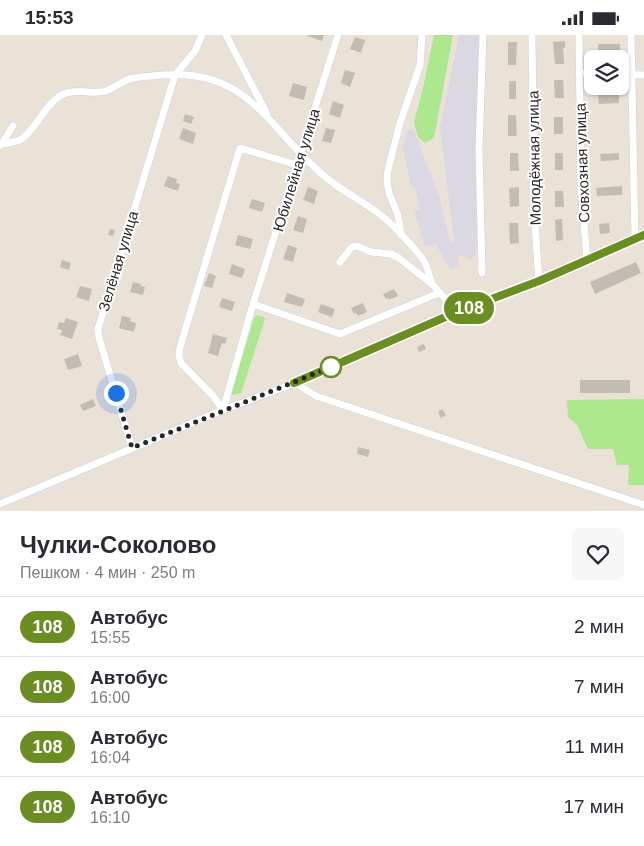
<!DOCTYPE html>
<html lang="ru">
<meta charset="utf-8">
<style>
:root{--surface:#fff;--page:#f7f7f7;--text:#2b2b33;--muted:#7c7c81;--line:#e1e1e2}
body{margin:0;font-family:Helvetica,sans-serif;background:var(--page);color:var(--text);height:100vh;display:flex;flex-direction:column;font-size:19px;white-space:nowrap}
*{box-sizing:border-box;margin:0}
p{font-size:16px;color:var(--muted)}
.icon{flex:none;width:28px;height:28px;fill:none;stroke:currentColor;stroke-width:2;stroke-linecap:round;stroke-linejoin:round}
.map{position:relative;height:476px;overflow:hidden}
.drawer{display:flex;flex-direction:column;background:var(--surface);flex:1}
.drawer>*{flex:none}
.badge{padding:0 10px;border-radius:16px;font-size:18px;line-height:32px}
.buttons{position:absolute;left:584px;top:15px;display:grid;gap:10px}
.buttons a{display:grid;place-items:center;width:45px;height:45px;border-radius:8px;background:var(--surface);box-shadow:0 1px 4px #0004;font-size:25px}
.you{position:absolute;width:25px;height:25px;margin:-12px;border:4px solid #fff;border-radius:50%;background:#1a73e8;box-shadow:0 0 0 8px #1a73e833}
.map>.badge{position:absolute;translate:-50% -50%;box-shadow:0 0 0 2px #fff}
.round{display:grid;place-items:center;flex:none;width:52px;height:52px;border-radius:8px;background:var(--page)}
.summary{display:flex;align-items:center;justify-content:space-between;height:85px;padding:0 20px}
h1{font-size:24px;font-weight:700;line-height:38px}
ul{padding:0;list-style:none}
li{display:flex;align-items:center;gap:15px;height:60px;padding:0 20px;border-top:1px solid var(--line)}
li div{flex:1}
li b{display:block;font-size:19px}
li em{font-style:normal}
li .badge{min-width:55px;font-weight:700;text-align:center}
.status{display:flex;justify-content:space-between;align-items:center;height:35px;padding:0 25px;background:var(--surface);direction:ltr}
.status svg{height:14px;fill:currentColor}
.map>svg:first-child{display:block}
</style>
<div class="status"><b>15:53</b><svg viewBox="0 0 49 12"><path d="M0 12V9h3v3zM5 12V6h3v6zM10 12V3h3v9zM15 12V0h3v12zM26 1h20v11H26zM47 4h2v5h-2z"/></svg></div>
<div class="map">
<svg width="644" height="476" viewBox="0 0 644 476">
<rect width="100%" height="100%" fill="#ebe2d7"/>
<path fill="#dbd8e3" d="M 459,0 L 479,0 L 475,128 L 478,207 L 475,220 L 470,225 L 461,220 L 457,223 L 460,231 L 450,235 L 436,209 L 425,212 L 414,176 L 420,175 L 415,152 L 411,151 L 402,109 L 405,107 L 406,96 L 413,94 L 439,160 L 450,208 L 454,206 L 440,92 Z"/>
<path fill="#ace88d" d="M 434,0 L 453,0 L 434,103 L 425,108 L 418,102 L 414,87 L 423,53 Z
M 257,280 L 264,282 L 265,284 L 241,358 L 233,360 L 231,359 L 254,283 Z
M 644,364 L 644,450 L 628,450 L 629,430 L 617,430 L 613,414 L 588,414 L 577,390 L 568,382 L 567,365 Z"/>
<path fill="#c2bdb3" d="M 308,0 L 324,0 L 322,6 L 307,1 Z
M 355,2 L 365,5 L 361,18 L 350,14 Z
M 565,6 L 565,13 L 563,13 L 564,29 L 555,29 L 553,7 Z
M 508,7 L 517,7 L 516,30 L 508,30 Z
M 598,9 L 620,9 L 620,19 L 598,19 Z
M 345,35 L 355,38 L 350,52 L 341,48 Z
M 554,45 L 563,45 L 564,63 L 555,63 Z
M 509,46 L 516,46 L 516,64 L 509,64 Z
M 293,48 L 307,52 L 304,65 L 289,61 Z
M 619,58 L 619,68 L 599,69 L 598,59 Z
M 333,66 L 344,70 L 340,83 L 329,79 Z
M 185,79 L 194,82 L 191,89 L 183,86 Z
M 508,80 L 516,80 L 517,101 L 508,101 Z
M 554,82 L 563,82 L 563,99 L 554,99 Z
M 183,93 L 196,98 L 193,109 L 179,104 Z
M 326,93 L 335,95 L 331,108 L 322,106 Z
M 510,118 L 518,118 L 519,136 L 510,136 Z
M 555,118 L 563,118 L 563,135 L 555,135 Z
M 619,118 L 619,125 L 601,126 L 600,119 Z
M 168,141 L 177,144 L 176,148 L 180,149 L 178,156 L 164,151 Z
M 622,151 L 622,160 L 597,161 L 596,153 Z
M 308,152 L 318,156 L 314,169 L 303,165 Z
M 519,152 L 519,171 L 510,172 L 509,153 Z
M 555,156 L 563,156 L 564,172 L 555,172 Z
M 252,164 L 265,168 L 262,177 L 249,173 Z
M 298,181 L 307,184 L 303,198 L 293,195 Z
M 562,184 L 563,205 L 556,206 L 555,185 Z
M 509,188 L 518,188 L 519,208 L 510,209 Z
M 609,188 L 610,198 L 600,199 L 599,189 Z
M 110,194 L 115,195 L 113,201 L 108,200 Z
M 238,200 L 253,204 L 250,214 L 235,210 Z
M 288,210 L 297,213 L 293,227 L 283,224 Z
M 62,225 L 71,228 L 69,235 L 60,232 Z
M 636,227 L 641,238 L 595,259 L 590,247 Z
M 232,229 L 245,234 L 242,243 L 229,239 Z
M 209,238 L 216,241 L 212,253 L 204,251 Z
M 133,247 L 141,249 L 141,251 L 145,252 L 143,260 L 130,257 Z
M 80,251 L 92,254 L 89,266 L 76,262 Z
M 394,254 L 398,261 L 389,265 L 388,263 L 386,264 L 383,259 Z
M 287,258 L 305,264 L 302,272 L 284,267 Z
M 222,263 L 235,267 L 232,276 L 219,272 Z
M 363,268 L 367,277 L 358,281 L 356,278 L 354,279 L 351,273 Z
M 321,269 L 335,274 L 332,282 L 318,277 Z
M 122,281 L 131,283 L 130,286 L 136,288 L 134,297 L 119,293 Z
M 66,283 L 78,287 L 72,304 L 60,300 L 62,295 L 57,294 L 59,287 L 64,288 Z
M 213,299 L 227,303 L 225,309 L 222,308 L 218,321 L 208,318 Z
M 424,309 L 426,314 L 419,317 L 417,312 Z
M 78,319 L 82,331 L 68,335 L 64,324 Z
M 580,345 L 630,345 L 630,358 L 580,358 Z
M 93,364 L 96,371 L 83,376 L 80,370 Z
M 442,374 L 446,380 L 441,383 L 438,377 Z
M 358,412 L 370,415 L 368,422 L 357,419 Z"/>
<g fill="none" stroke-linecap="round" stroke-linejoin="round">
<defs>
<path id="street" d="M 226,0 L 267,79
M 532,0 L 534,176 L 539,246
M 579,0 L 581,151 L 587,225
M 631,0 L 635,204
M 579,38 L 592,38
M 620,39 L 644,40
M 2,109 C 9,108 18,107 23,103 C 37,92 47,66 64,59 C 78,53 94,60 106,56 C 114,53 121,47 129,44 C 140,41 152,41 163,40 C 249,34 267,92 323,140 C 341,156 363,166 382,181 C 391,188 420,218 425,228 C 428,235 430,243 433,250
M 1,110 L 13,91
M 401,200 L 398,180 L 389,158 L 387,146 L 388,135 L 400,88 L 420,30 L 422,0
M 340,227 L 352,212 L 357,211 L 371,217 L 391,219 L 399,223 L 433,250 L 457,277
M 482,238 L 479,114 L 483,0
M 253,269 L 340,299 L 439,258
M 295,348 L 316,361 L 644,470
M 223,375 L 253,269 L 338,0
M 223,375 L 214,362 L 181,328 L 179,321 L 180,312 L 240,113 L 297,130
M 132,413 L 99,303 L 98,294 L 175,40 L 195,16 L 202,0
M 0,469 L 223,375 L 295,348 L 457,277 L 539,246 L 644,199"/>
</defs>
<use href="#street" stroke="#ccd0e2" stroke-width="8"/>
<use href="#street" stroke="#fff" stroke-width="7"/>
</g>
<g fill="none" stroke-linecap="round" stroke-linejoin="round">
<defs>
<path id="line" d="M 294,348 L 457,277 L 539,246 L 644,200"/>
</defs>
<use href="#line" stroke="#fff" stroke-width="11"/>
<use href="#line" stroke="#6b8e23" stroke-width="8"/>
<path stroke="#272727" stroke-width="5" stroke-dasharray="0 9" d="M 116,358 L 132,413 L 331,332"/>
</g>
<circle fill="#fff" stroke="#6b8e23" stroke-width="2.5" cx="331" cy="332" r="10"/>
<g text-anchor="middle" dominant-baseline="central" stroke-width="4" stroke-linejoin="round" paint-order="stroke">
<g font-size="15" fill="#272727" stroke="#fff">
<text transform="translate(534 123) rotate(-91)">Молодёжная улица</text>
<text transform="translate(582 128) rotate(-92)">Совхозная улица</text>
<text transform="translate(296 135) rotate(-73)">Юбилейная улица</text>
<text transform="translate(118 226) rotate(-73)">Зелёная улица</text>
</g>
</g>
</svg>
<div class="buttons">
<a><svg class="icon" aria-label="layers" viewBox="0 0 24 24"><path d="M12 4l9 5-9 5-9-5zM3 14l9 5 9-5"/></svg></a>
</div>
<div class="you" style="left:116px;top:358px"></div>
<b class="badge" style="left:469px;top:273px;background:#6b8e23;color:#fff">108</b>
</div>
<section class="drawer">
<div class="summary"><div><h1>Чулки-Соколово</h1><p>Пешком · 4 мин · 250 m</p></div><a class="round"><svg class="icon" aria-label="heart" viewBox="0 0 24 24"><path d="M12 20l-8-8c-3-5 5-10 8-4 3-6 11-1 8 4z"/></svg></a></div>
<ul>
<li><span class="badge" style="background:#6b8e23;color:#fff">108</span><div><b>Автобус</b><p>15:55</p></div><em>2 мин</em></li>
<li><span class="badge" style="background:#6b8e23;color:#fff">108</span><div><b>Автобус</b><p>16:00</p></div><em>7 мин</em></li>
<li><span class="badge" style="background:#6b8e23;color:#fff">108</span><div><b>Автобус</b><p>16:04</p></div><em>11 мин</em></li>
<li><span class="badge" style="background:#6b8e23;color:#fff">108</span><div><b>Автобус</b><p>16:10</p></div><em>17 мин</em></li>
</ul>
</section>
